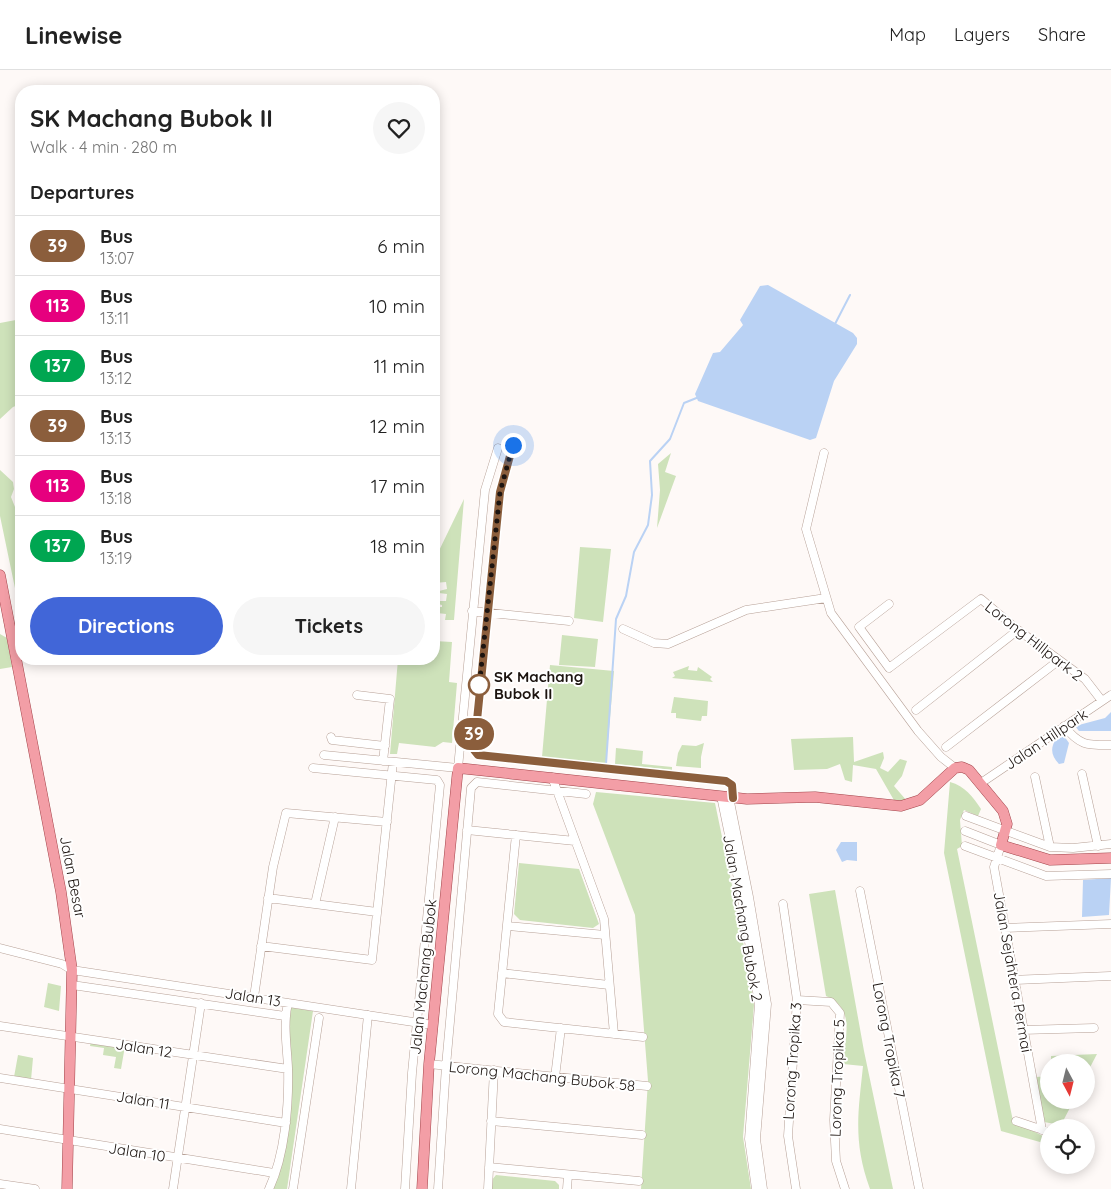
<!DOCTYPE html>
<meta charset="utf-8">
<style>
:root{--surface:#fff;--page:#f6f6f6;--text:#222;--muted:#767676;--line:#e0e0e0;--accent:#4166d8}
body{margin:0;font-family:Quicksand,sans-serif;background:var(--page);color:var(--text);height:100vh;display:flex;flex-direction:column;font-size:19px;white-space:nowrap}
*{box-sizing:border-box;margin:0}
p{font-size:16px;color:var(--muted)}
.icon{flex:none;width:28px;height:28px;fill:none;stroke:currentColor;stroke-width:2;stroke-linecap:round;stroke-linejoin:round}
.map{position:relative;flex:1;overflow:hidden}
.details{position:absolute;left:15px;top:15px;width:425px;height:580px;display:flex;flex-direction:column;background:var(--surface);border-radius:20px;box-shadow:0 2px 12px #0003}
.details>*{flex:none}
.badge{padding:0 10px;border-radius:16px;font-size:18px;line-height:32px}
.needle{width:32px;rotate:173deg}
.tools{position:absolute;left:1040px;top:984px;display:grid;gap:10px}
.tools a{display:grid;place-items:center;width:55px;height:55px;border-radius:50%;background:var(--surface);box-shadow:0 2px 12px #0003;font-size:25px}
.you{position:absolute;width:25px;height:25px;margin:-12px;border:4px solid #fff;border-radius:50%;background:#1a73e8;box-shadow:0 0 0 8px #1a73e833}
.map>.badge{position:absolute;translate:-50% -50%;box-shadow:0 0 0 2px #fff}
h2{padding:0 15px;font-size:19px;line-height:45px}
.round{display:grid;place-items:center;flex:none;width:52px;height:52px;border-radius:26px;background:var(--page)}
.head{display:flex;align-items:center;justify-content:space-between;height:85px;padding:0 15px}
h1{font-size:24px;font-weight:800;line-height:38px}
.primary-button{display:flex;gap:10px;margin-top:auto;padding:10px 15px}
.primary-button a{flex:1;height:58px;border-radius:30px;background:var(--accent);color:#fff;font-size:20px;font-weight:800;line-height:58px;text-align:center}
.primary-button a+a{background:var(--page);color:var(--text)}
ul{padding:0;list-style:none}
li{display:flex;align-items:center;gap:15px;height:60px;padding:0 15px;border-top:1px solid var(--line)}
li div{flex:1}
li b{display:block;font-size:19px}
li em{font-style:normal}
li .badge{min-width:55px;font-weight:700;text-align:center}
header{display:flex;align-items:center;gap:30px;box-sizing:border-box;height:70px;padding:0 25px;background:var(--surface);border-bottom:1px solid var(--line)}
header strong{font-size:24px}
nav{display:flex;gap:28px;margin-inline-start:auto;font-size:18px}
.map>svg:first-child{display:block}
</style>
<header>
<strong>Linewise</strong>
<nav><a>Map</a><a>Layers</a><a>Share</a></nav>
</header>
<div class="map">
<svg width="1111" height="1119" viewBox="0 0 1111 1119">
<rect width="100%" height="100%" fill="#fef9f7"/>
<path fill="#cee2ba" d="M 21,249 L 21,334 L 13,337 L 0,349 L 0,253 Z
M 671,383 L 665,402 L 676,406 L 657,458 L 660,420 L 658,394 Z
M 0,400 L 13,412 L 14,419 L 11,427 L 15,437 L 21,441 L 21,547 L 0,446 Z
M 464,429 L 454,550 L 445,550 L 446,544 L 437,543 L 437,537 L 442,537 L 442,535 L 438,534 L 438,531 L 446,531 L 447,524 L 439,523 L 439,521 L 447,519 L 446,512 L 434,513 L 434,491 Z
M 580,477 L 611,479 L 603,552 L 574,548 Z
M 0,564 L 7,568 L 12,597 L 0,599 Z
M 562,565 L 598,569 L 595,597 L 559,595 Z
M 434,571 L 452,572 L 449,612 L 457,613 L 452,673 L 443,672 L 435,677 L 399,673 L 397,684 L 390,684 L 398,589 L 434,589 Z
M 550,595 L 614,601 L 606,694 L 542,687 Z
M 689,596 L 688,600 L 697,601 L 698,597 L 712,607 L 710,609 L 713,612 L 672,608 L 675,606 L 673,602 Z
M 674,627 L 708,631 L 707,646 L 702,646 L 701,651 L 676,648 L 676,643 L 671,643 Z
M 853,667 L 854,692 L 883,682 L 884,688 L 880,698 L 888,702 L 900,689 L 907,691 L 902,706 L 894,716 L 907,731 L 895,732 L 876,699 L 853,695 L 852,712 L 845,710 L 840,694 L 827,699 L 794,700 L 791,669 Z
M 704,673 L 701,687 L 701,698 L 676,696 L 678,683 L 682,675 L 696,676 Z
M 616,678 L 643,681 L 642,694 L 672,697 L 672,700 L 615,694 Z
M 950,712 C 965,716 973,727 981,739 L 978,746 L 964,740 L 960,750 L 962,776 L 957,779 L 1013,1051 L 1047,1068 L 1047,1074 L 1001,1061 L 944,783 Z
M 596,722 L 715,733 L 739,849 L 754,935 L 743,1067 L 751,1119 L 641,1119 L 648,1011 L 635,845 L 593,734 Z
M 519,793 L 579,799 L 599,854 L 593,858 L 520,850 L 514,844 Z
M 835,820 L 864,981 L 893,1119 L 870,1119 C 853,1072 858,1044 863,996 L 843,994 C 845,967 856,939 826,926 L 809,824 Z
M 48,913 L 61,916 L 59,941 L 44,937 Z
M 290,937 L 313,941 L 287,1119 L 272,1119 L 292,1018 L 292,990 L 286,958 Z
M 91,970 L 125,976 L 121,999 L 114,998 L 116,987 L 103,985 L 104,978 L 90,976 Z
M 1097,984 L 1086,1005 L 1086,992 L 1051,992 L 1051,986 Z
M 18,985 L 33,988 L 31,1010 L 14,1007 Z
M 1049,1006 L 1049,1030 L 1074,1030 L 1061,1055 L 1044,1052 L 1036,1007 Z
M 496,1105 L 555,1111 L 559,1115 L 559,1119 L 491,1119 L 491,1111 Z"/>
<path fill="#bad2f4" d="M 768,215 L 853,263 L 857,268 L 857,274 L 834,311 L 816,368 L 810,370 L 698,331 L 695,324 L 713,283 L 720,282 L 743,255 L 740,250 L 760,216 Z
M 1111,642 L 1111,661 L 1079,661 L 1075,656 L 1105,648 Z
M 1064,666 L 1069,673 L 1064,693 L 1059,694 C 1051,686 1050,678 1056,669 Z
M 841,772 L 857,772 L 857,791 L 847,790 L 842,792 L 836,780 Z
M 1111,808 L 1109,845 L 1082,847 L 1083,810 Z"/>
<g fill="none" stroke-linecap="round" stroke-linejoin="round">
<path stroke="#bad2f4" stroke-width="2" d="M 835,254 L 850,225
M 606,694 L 616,549 L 626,526 L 634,482 L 648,455 L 652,425 L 650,391 L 670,369 L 684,333 L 699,327"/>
<defs>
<path id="minor" d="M 513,375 L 500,422 L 474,680 L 478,685 L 726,711 L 732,715 L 733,728
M 824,383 L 806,459 L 831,543 L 918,661 L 941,687 L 955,698
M 889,534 L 859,557 L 889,598 L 981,529 L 1018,560 L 1085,609 L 1102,631
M 472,541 L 569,551
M 623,559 L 654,573 L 668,574 L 746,540 L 826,528
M 357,625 L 390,629 L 383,691
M 916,640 L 1018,560
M 1064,656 C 1080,676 1087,675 1111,675
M 331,667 L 332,670 L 385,676
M 946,677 L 1058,591
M 324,685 L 458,698 L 485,420 L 498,378
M 313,698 L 437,710 L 440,715 L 412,1003 L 405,1119
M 1082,704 L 1098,776
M 552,707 L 604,849 L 614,964
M 1035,707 L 1050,777
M 981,713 L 1111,625
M 721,726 L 742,828 L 759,934 L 749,1069 L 756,1119
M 729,727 L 749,827 L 767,934 L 756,1069 L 763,1119
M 966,746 L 1050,777 L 1073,778 L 1111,774
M 467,760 L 575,771
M 965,761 L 1001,775 L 994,797 L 1042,1060
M 516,765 L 498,944 L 504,952 L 643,967
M 965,776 L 1046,806 L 1111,804
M 860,821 L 919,1119
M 268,828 L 377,842
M 315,834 L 335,747
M 783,834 L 797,930 L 788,1066 L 796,1119
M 507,856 L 605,865
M 1004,858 L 1111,854
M 261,876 L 372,890 L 393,692
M 0,878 L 62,894 L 72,900 L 433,955
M 502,903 L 609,915
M 1013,910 L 1110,906
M 72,915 L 285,946
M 254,927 L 273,797 L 286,743 L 387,752
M 797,930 L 831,932 L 840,943 L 834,1050 L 836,1091 L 845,1119
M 0,956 L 288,999
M 1022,960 L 1094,958
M 429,994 L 647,1016
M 555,1007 L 561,958
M 0,1008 L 286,1053
M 491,1051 L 642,1065
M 1016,1051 L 1049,1062
M 0,1059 L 274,1103
M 489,1097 L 639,1111
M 0,1114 L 35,1119
M 173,1119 L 201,933
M 269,1119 C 285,1085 289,1035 288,998 C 287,976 283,954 288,933
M 293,1119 L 319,948
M 351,1119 L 368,945
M 438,1119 L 446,996 L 471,718 L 477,712 L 586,724
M 488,1119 L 494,1000
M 567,1119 L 568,1105"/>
<path id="major" d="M 0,505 L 61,822 L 72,900 L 67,1119
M 422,1119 L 429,994 L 458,698 L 747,729 L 815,727 L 901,736 L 920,730 L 955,698 L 962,697 L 969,700 L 1003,741 L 1007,754 L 1001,775 L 1050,790 L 1111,788"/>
</defs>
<use href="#minor" stroke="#b7a197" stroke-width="9"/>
<use href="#major" stroke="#a3444a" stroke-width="11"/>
<use href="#minor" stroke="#fff" stroke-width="8"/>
<use href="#major" stroke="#f39ea6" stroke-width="10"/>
</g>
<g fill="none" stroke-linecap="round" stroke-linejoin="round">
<defs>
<path id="line" d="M 513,375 L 500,422 L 474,680 L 478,685 L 726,711 L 732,715 L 733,728"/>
</defs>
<use href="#line" stroke="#fff" stroke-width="11"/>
<use href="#line" stroke="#8b5e3c" stroke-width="8"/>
<path stroke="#1c1410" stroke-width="5" stroke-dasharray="0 9" d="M 479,615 L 479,618 L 500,422 L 513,375"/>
</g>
<circle fill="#fff" stroke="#8b5e3c" stroke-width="2.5" cx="479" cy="615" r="10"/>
<g text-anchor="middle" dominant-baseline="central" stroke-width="4" stroke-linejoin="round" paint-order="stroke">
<g font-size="15" fill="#1c1410" stroke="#fff">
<text transform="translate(1034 571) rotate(38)">Lorong Hillpark 2</text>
<text transform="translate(1046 669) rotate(-34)">Jalan Hillpark</text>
<text transform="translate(73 807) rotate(79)">Jalan Besar</text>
<text transform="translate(743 848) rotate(80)">Jalan Machang Bubok 2</text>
<text transform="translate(1013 902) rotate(80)">Jalan Sejahtera Permai</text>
<text transform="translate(423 907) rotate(-84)">Jalan Machang Bubok</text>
<text transform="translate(253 927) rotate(9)">Jalan 13</text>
<text transform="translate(889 970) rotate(79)">Lorong Tropika 7</text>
<text transform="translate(144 978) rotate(9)">Jalan 12</text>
<text transform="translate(792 991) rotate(-86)">Lorong Tropika 3</text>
<text transform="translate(542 1006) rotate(6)">Lorong Machang Bubok 58</text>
<text transform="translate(837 1008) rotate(-88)">Lorong Tropika 5</text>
<text transform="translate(143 1030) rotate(9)">Jalan 11</text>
<text transform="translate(137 1082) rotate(9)">Jalan 10</text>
</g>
<g font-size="15" font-weight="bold" fill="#1c1410" stroke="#fff" text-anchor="start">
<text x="494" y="606">SK Machang<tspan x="494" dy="17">Bubok II</tspan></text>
</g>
</g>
</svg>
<div class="tools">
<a><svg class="needle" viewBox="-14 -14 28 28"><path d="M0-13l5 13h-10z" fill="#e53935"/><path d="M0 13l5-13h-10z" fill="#767676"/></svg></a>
<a><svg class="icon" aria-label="locate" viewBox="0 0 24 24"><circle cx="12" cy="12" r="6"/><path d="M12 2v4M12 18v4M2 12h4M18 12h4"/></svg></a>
</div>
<div class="you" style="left:513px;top:375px"></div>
<b class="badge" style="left:474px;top:664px;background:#8b5e3c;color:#fff">39</b>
<section class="details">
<div class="head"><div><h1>SK Machang Bubok II</h1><p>Walk · 4 min · 280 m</p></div><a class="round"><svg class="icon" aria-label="heart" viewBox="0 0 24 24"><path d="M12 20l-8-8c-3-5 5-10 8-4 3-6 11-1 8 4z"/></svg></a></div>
<h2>Departures</h2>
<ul>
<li><span class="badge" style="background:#8b5e3c;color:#fff">39</span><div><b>Bus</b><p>13:07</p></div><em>6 min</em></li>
<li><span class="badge" style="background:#e6007e;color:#fff">113</span><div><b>Bus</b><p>13:11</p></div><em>10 min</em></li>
<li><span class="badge" style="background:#00a651;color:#fff">137</span><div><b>Bus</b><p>13:12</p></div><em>11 min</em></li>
<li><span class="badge" style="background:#8b5e3c;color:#fff">39</span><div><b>Bus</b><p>13:13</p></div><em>12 min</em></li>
<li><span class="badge" style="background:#e6007e;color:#fff">113</span><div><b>Bus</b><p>13:18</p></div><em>17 min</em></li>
<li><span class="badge" style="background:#00a651;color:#fff">137</span><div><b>Bus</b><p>13:19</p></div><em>18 min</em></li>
</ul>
<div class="primary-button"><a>Directions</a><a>Tickets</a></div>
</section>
</div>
